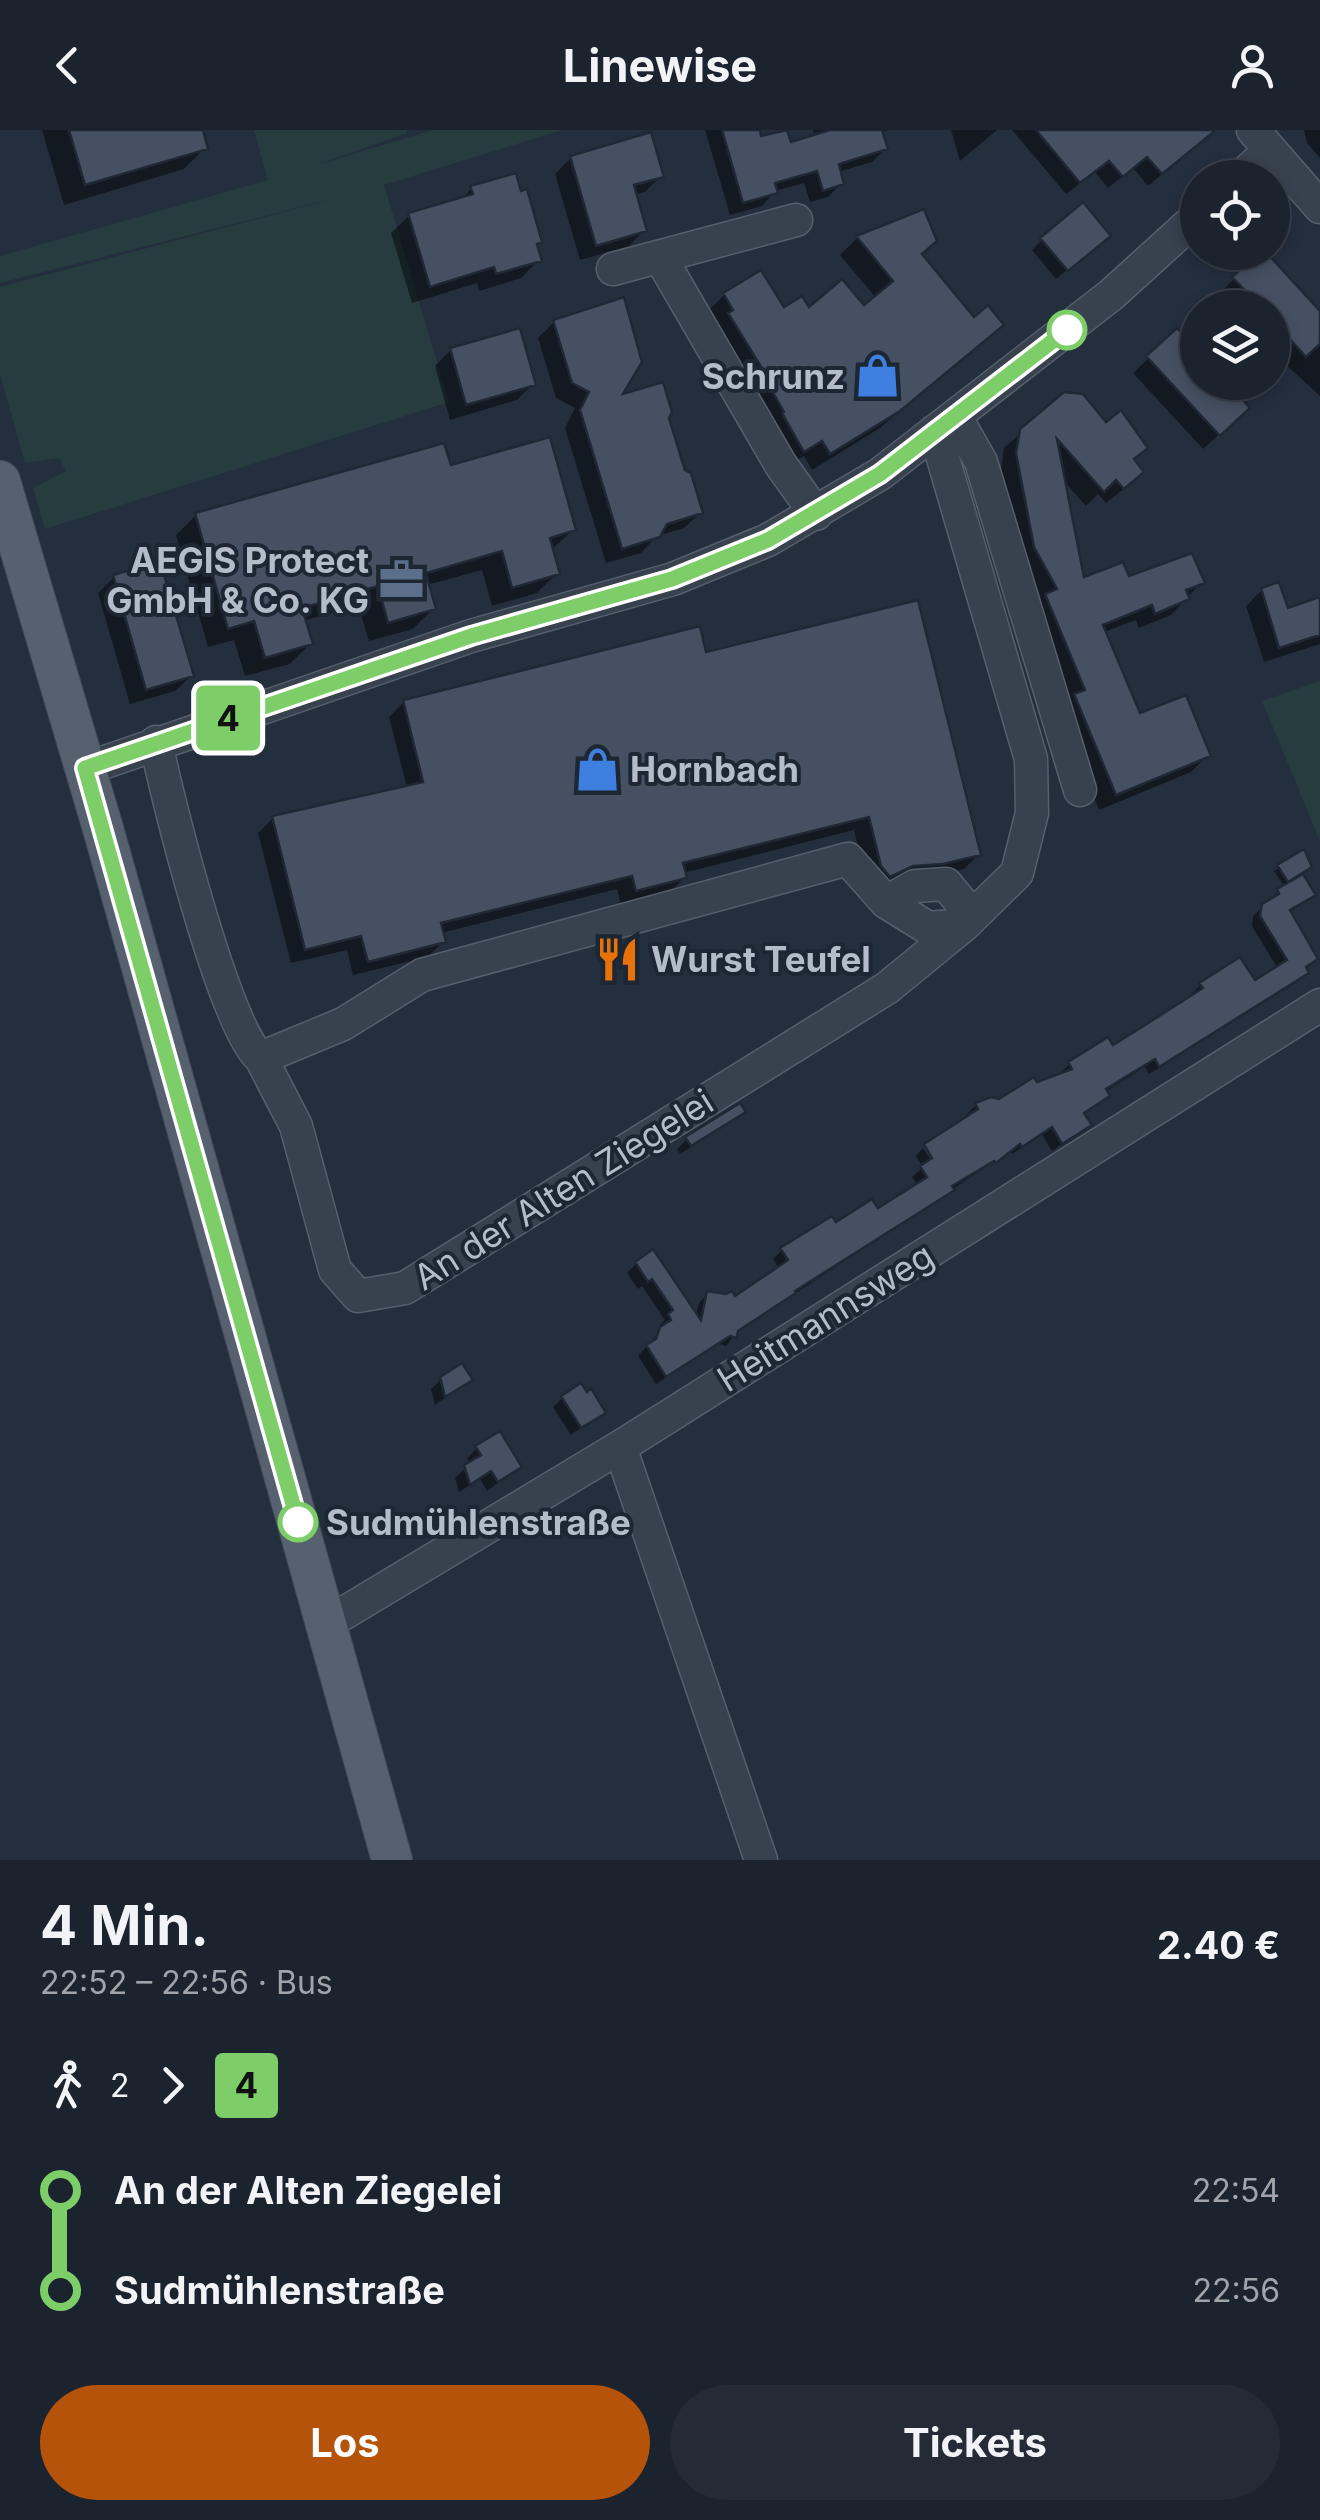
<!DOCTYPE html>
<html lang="de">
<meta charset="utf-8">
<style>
:root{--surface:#1b232e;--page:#242b36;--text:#f1f3f6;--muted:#a0a4aa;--line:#39404a;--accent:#b45309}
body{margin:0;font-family:Inter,sans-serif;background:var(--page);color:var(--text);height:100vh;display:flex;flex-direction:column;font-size:38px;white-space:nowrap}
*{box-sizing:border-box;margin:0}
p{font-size:32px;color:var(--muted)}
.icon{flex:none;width:55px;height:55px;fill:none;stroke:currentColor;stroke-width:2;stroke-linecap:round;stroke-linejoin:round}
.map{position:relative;height:1730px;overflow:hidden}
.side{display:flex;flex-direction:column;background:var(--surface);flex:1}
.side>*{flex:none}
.badge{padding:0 20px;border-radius:8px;font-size:35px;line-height:65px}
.buttons{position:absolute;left:1180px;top:30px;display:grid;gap:20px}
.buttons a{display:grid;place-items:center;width:110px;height:110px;border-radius:50%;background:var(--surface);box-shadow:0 5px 15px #0003,0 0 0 2px var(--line);font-size:50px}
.map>.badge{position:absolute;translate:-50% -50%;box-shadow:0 0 0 5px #fff}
.legs{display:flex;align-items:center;gap:15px;height:110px;padding:0 40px;font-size:32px}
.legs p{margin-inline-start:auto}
.summary{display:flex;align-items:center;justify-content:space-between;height:170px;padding:0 40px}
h1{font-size:55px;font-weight:700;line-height:75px}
.button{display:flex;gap:20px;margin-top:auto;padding:20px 40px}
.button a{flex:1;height:115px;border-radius:60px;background:var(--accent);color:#fff;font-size:40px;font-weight:700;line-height:115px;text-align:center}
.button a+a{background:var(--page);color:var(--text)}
ul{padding:0 40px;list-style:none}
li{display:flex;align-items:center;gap:35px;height:100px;font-size:38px}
li i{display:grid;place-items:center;width:15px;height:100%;margin:0 12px;background:currentColor}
li i::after{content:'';width:25px;height:25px;margin:-12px;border:8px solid;border-radius:50%;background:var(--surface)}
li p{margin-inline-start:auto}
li:first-child i{background:linear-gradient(#0000 50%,currentColor 0)}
li:last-child i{background:linear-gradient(currentColor 50%,#0000 0)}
header{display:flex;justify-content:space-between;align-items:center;height:130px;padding:0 40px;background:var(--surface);font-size:45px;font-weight:700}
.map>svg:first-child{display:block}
</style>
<header><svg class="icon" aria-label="back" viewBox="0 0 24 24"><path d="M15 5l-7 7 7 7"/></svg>Linewise<svg class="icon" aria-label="person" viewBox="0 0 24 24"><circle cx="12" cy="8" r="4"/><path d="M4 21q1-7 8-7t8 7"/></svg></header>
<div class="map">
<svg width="1320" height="1730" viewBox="0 0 1320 1730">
<rect width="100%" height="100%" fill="#242f3e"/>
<path fill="#263c3f" d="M 254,0 L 406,0 L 407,3 L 317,35 L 433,0 L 562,0 L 384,55 L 449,272 L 45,399 L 33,358 L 66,341 L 59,328 L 25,333 L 0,245 L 0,157 L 340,67 L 0,153 L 0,126 L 268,50 Z
M 1320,551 L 1320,711 L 1262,571 Z"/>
<path fill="#0007" d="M 42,0 L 200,0 L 205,18 L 184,39 L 64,75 Z
M 705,0 L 757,0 L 760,9 L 789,15 L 815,7 L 813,0 L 889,0 L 880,2 L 885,19 L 872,32 L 838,42 L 841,54 L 828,67 L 810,72 L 804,53 L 775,61 L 762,76 L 730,85 Z
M 951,0 L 997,0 L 960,31 Z
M 1012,0 L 1192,0 L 1187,23 L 1148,56 L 1133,38 L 1108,58 L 1095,42 L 1066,64 Z
M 1304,0 L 1320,0 L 1320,28 L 1307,13 Z
M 571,28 L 661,46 L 645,62 L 634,65 L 644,100 L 629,116 L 580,130 L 555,44 Z
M 472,58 L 540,112 L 535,116 L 539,130 L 521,148 L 479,161 L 477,153 L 412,173 L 391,103 L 409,86 L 460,70 Z
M 923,83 L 919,125 L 974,191 L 1001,195 L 880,298 L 812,340 L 804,326 L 786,337 L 707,182 L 724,165 L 783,180 L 863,179 L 876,168 L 840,125 L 857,108 Z
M 1042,110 L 1098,115 L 1056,149 L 1032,120 Z
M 1234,149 L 1320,182 L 1320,266 L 1272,222 L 1272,178 L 1232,178 L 1219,164 Z
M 554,192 L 618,269 L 666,288 L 700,383 L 684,398 L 657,406 L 641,423 L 606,433 L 565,298 L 575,278 L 556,268 L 538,208 Z
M 1176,202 L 1198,252 L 1232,252 L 1227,257 L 1232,293 L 1203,319 L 1133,243 Z
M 451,220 L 533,254 L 517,270 L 450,290 L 435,236 Z
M 1065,265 L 1132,331 L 1125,358 L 1106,373 L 1098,364 L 1086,376 L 1062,349 L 1082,451 L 1202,452 L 1171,485 L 1139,498 L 1136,490 L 1104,502 L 1139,586 L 1208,625 L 1191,642 L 1099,680 L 1060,582 L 1019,434 L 1001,341 L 1004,318 Z
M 449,338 L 574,399 L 551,420 L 557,443 L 537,463 L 492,476 L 482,440 L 427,455 L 433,479 L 413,499 L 369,511 L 358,475 L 303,491 L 310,514 L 290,534 L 245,546 L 234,510 L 208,517 L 176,405 L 196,385 Z
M 114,447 L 191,546 L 175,561 L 130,574 L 98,463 Z
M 1262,460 L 1286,481 L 1320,470 L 1320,514 L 1264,532 L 1246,476 Z
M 704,525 L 979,724 L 964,739 L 875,760 L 867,752 L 854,700 L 683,743 L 684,748 L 669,763 L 621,775 L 617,759 L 441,803 L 443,812 L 428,827 L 353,845 L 347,820 L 291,833 L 258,703 L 273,688 L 407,658 L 389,587 L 404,572 Z
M 1303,722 L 1300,744 L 1313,764 L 1289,783 L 1315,829 L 1297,852 L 1149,944 L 1145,937 L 1105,962 L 1107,965 L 1082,985 L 1089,995 L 1052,1021 L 1042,1004 L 1012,1024 L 1010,1021 L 736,1203 L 726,1216 L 719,1214 L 656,1254 L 638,1226 L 662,1199 L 660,1195 L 665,1190 L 642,1156 L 638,1159 L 627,1143 L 636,1134 L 653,1123 L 696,1186 L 699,1173 L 708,1163 L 734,1169 L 779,1139 L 773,1129 L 782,1120 L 835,1096 L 877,1082 L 918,1056 L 912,1047 L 923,1037 L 916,1026 L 923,1018 L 937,1040 L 969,987 L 967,984 L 976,975 L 1000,972 L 1062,946 L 1060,943 L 1070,934 L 1112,918 L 1193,867 L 1191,864 L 1201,855 L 1254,853 L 1278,839 L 1252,796 L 1253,786 L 1284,756 L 1274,741 Z
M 742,981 L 732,991 L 680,1024 L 677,1019 L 687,1009 Z
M 441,1249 L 469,1250 L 435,1275 L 431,1259 Z
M 562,1268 L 603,1282 L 571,1305 L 553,1277 Z
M 477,1318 L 519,1337 L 487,1361 L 480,1349 L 459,1362 L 455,1348 L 470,1334 L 467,1328 Z"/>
<path fill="#455162" stroke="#1f2835" stroke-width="2.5" d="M 69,0 L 203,0 L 208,19 L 85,55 Z
M 722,0 L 760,0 L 761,6 L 787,0 L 791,12 L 830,0 L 882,0 L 888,19 L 839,34 L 844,54 L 823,61 L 817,41 L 775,53 L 778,63 L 743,73 Z
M 1036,0 L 1216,0 L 1162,44 L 1147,27 L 1123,47 L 1109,31 L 1080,53 Z
M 651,2 L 664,47 L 634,55 L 647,101 L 596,116 L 570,26 Z
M 516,43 L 521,61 L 527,59 L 542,112 L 537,114 L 542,131 L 496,144 L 494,137 L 430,157 L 408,83 L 473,64 L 470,56 Z
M 1083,72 L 1111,106 L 1068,141 L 1040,108 Z
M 924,79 L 937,111 L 922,124 L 974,187 L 988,175 L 1004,195 L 900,281 L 830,324 L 822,311 L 804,322 L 782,283 L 784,282 L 771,259 L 774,258 L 728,183 L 733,180 L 723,163 L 761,140 L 784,177 L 802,166 L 809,177 L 842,149 L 864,175 L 893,151 L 856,106 Z
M 1259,122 L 1266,122 L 1320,181 L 1320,214 L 1306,227 L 1286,205 L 1272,217 L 1272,178 L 1252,178 L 1253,169 L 1232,147 Z
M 624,167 L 642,232 L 623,264 L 663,252 L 672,282 L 669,288 L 685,340 L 691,343 L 703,383 L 667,394 L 660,407 L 622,419 L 580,280 L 589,262 L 572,253 L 553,190 Z
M 520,198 L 536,255 L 466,275 L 450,218 Z
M 1177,198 L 1198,221 L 1198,252 L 1226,252 L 1250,278 L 1220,306 L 1146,226 Z
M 1064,262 L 1083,264 L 1106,292 L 1121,280 L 1148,318 L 1134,329 L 1144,342 L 1124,359 L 1116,350 L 1104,362 L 1057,309 L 1084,447 L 1123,432 L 1129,446 L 1192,423 L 1205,453 L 1186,460 L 1190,469 L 1155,484 L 1152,475 L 1103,495 L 1140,583 L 1186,565 L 1211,626 L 1116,665 L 1074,564 L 1085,560 L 1045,464 L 1057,459 L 1034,417 L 1016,323 L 1020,299 Z
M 550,307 L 576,400 L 550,408 L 560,444 L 512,458 L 502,421 L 426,443 L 436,479 L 388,493 L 378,456 L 302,478 L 313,514 L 265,528 L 254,491 L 228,499 L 195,383 L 444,313 L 451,335 Z
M 160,431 L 194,546 L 146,560 L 113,445 Z
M 1279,452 L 1288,478 L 1320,467 L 1320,505 L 1279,518 L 1261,458 Z
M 918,470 L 981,725 L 943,734 L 913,736 L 890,747 L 881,736 L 869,687 L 683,733 L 687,748 L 636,761 L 632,746 L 441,793 L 446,812 L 368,832 L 361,806 L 305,820 L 272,686 L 423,652 L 403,570 L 700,496 L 706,522 Z
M 1304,719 L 1312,737 L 1288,752 L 1277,735 Z
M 1303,744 L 1316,765 L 1290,780 L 1318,829 L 1306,837 L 1309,843 L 1159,937 L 1155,929 L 1106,959 L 1110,966 L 1084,983 L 1092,995 L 1062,1014 L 1052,997 L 1022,1017 L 1020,1014 L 996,1033 L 994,1031 L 952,1056 L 955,1060 L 795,1161 L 796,1163 L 738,1201 L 737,1208 L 730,1206 L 666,1247 L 646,1215 L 656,1209 L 660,1197 L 671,1190 L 668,1184 L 673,1180 L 652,1149 L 648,1152 L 635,1132 L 653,1119 L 701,1190 L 707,1161 L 726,1164 L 732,1161 L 735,1166 L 788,1130 L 780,1118 L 832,1086 L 836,1092 L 872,1069 L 878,1078 L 927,1047 L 920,1036 L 932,1028 L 924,1014 L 978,979 L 975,973 L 991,967 L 999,969 L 1034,947 L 1037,952 L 1072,939 L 1068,932 L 1108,907 L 1113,915 L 1134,902 L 1203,858 L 1199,853 L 1240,827 L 1255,850 L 1287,830 L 1260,786 L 1262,774 L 1279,764 L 1277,759 Z
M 740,973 L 746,982 L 691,1016 L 685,1007 Z
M 462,1233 L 473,1250 L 445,1267 L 440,1247 Z
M 581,1253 L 587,1262 L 591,1258 L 606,1283 L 581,1298 L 561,1266 Z
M 500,1301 L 522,1337 L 498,1352 L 491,1341 L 470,1355 L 464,1335 L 481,1325 L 475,1316 Z"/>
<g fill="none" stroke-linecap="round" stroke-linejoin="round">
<defs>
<path id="minor" d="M 1253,0 L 1320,77
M 1240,48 L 1269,21
M 660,127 L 781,335 L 816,384
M 613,139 L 796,90
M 955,286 L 981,332 L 1080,660
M 156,612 C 166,664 226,904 261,928
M 85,639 L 471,506 L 673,449 L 768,410 L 880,344 L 1111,165 L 1198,86
M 886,772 L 915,756 L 946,754 L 965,777 L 964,795 L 928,798 L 886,772 L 848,729 L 422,845 L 343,894 L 261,928 L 296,996 L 335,1140 L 358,1166 L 405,1158 L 887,858 L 964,795 L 1017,743 L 1032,683 L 1031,629 L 935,301
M 620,1317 L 761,1730
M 326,1494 L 620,1317 L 1320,875"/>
<path id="major" d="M 0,351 L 104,702 L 392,1730"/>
</defs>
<use href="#minor" stroke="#565f6c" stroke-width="35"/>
<use href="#major" stroke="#414a57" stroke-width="42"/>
<use href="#minor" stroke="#38414e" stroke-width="32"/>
<use href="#major" stroke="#56606e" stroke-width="40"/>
</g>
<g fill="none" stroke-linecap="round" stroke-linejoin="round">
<defs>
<path id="line-1" d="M 298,1392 L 85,638 L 471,506 L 672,449 L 768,410 L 880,344 L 1067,200"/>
</defs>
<use href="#line-1" stroke="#fff" stroke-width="22"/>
<use href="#line-1" stroke="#7dce69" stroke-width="15"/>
</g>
<defs>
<symbol id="shop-bare" viewBox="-9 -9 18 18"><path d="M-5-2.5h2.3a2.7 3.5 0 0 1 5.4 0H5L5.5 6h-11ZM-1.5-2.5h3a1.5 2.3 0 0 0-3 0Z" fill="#3f7fe0" stroke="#1d2633" stroke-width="2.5" paint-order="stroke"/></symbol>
<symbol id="office-bare" viewBox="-9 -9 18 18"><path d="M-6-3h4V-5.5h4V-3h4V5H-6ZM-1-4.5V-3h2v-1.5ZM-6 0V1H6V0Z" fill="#5c6f8a" stroke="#1d2633" stroke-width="2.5" paint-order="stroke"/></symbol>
<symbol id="restaurant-bare" viewBox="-9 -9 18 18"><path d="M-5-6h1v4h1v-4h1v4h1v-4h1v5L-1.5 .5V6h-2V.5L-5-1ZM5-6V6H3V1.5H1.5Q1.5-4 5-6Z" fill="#e8710a" stroke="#1d2633" stroke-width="2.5" paint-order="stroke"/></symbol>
</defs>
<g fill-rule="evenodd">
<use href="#shop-bare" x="846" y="214" width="63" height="63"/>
<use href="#office-bare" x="370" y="418" width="63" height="63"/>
<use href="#shop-bare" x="566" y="608" width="63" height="63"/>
<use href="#restaurant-bare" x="586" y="798" width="63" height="63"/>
</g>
<g fill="#fff" stroke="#7dce69" stroke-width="5">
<circle cx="1067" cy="200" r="18"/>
<circle cx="298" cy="1392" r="18"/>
</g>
<g text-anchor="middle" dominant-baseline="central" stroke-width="8" stroke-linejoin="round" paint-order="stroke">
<g font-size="35" font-weight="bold" fill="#b4bcc9" stroke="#1d2633" text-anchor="end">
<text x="845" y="246">Schrunz</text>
<text x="369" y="430">AEGIS Protect<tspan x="369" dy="40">GmbH &amp; Co. KG</tspan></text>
<text x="630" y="639" text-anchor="start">Hornbach</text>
<text x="651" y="829" text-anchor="start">Wurst Teufel</text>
</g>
<g font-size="35" fill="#b4bcc9" stroke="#1d2633">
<text transform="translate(563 1059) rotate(-32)">An der Alten Ziegelei</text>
<text transform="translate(825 1187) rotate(-32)">Heitmannsweg</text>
</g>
<g font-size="35" font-weight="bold" fill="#b4bcc9" stroke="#1d2633" text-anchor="start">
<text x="326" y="1392">Sudmühlenstraße</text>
</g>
</g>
</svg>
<div class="buttons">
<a><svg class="icon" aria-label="locate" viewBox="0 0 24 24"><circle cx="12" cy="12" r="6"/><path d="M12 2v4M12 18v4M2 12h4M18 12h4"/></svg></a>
<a><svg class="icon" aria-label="layers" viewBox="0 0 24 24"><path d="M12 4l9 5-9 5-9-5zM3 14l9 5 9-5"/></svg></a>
</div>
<b class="badge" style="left:228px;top:588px;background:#7dce69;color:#111">4</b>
</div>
<section class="side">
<div class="summary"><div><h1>4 Min.</h1><p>22:52 – 22:56 · Bus</p></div><b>2.40 €</b></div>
<div class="legs"><svg class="icon" aria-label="walk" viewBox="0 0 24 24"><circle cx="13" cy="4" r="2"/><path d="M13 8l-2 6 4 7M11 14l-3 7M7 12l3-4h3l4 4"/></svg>2<svg class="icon" aria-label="forward" viewBox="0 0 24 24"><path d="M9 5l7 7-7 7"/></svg><b class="badge" style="background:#7dce69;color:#111">4</b></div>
<ul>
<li><i style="color:#7dce69"></i><b>An der Alten Ziegelei</b><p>22:54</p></li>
<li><i style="color:#7dce69"></i><b>Sudmühlenstraße</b><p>22:56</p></li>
</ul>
<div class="button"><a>Los</a><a>Tickets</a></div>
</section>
